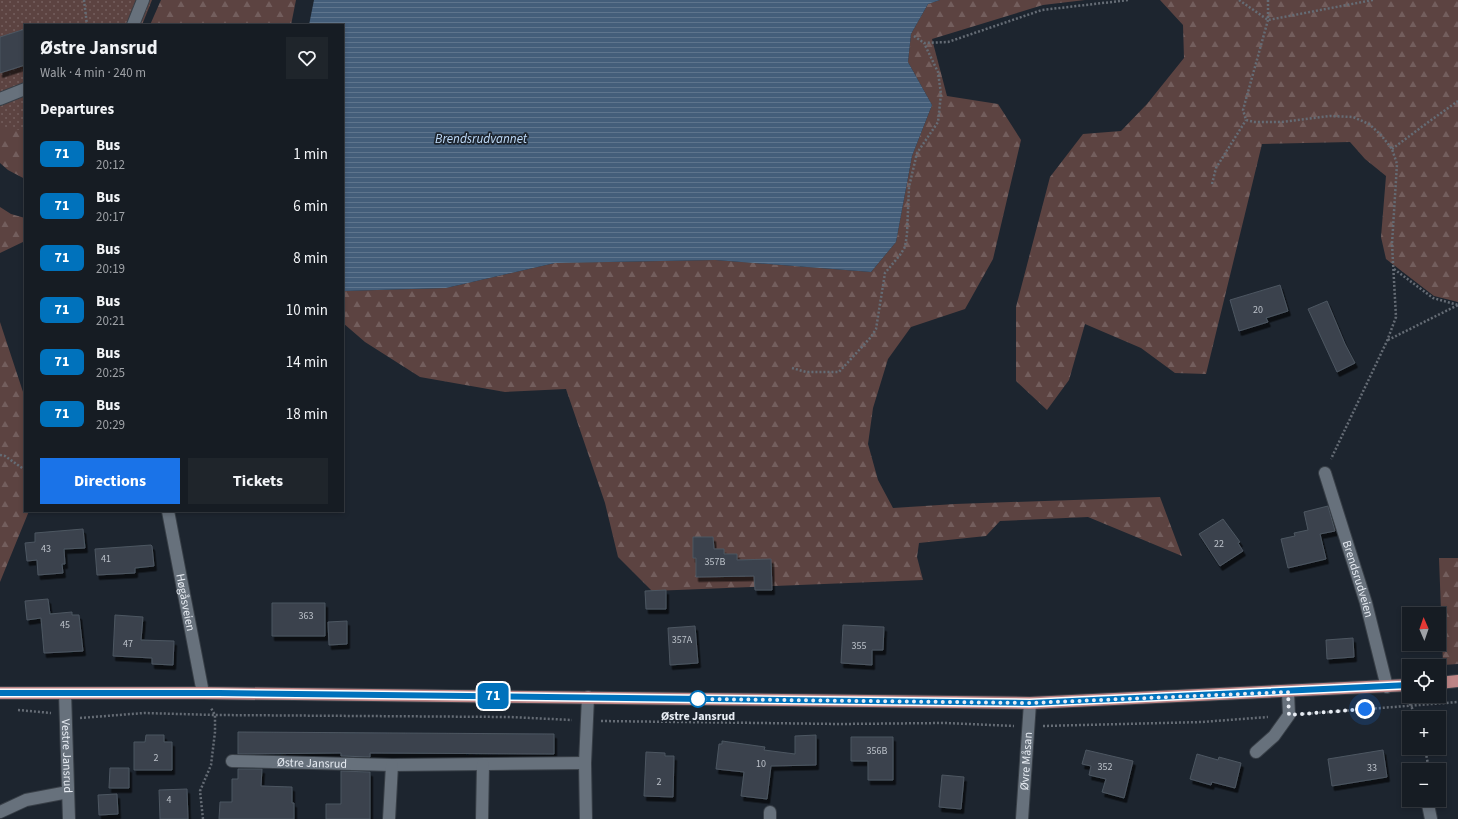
<!DOCTYPE html>
<meta charset="utf-8">
<style>
:root{--surface:#161c23;--page:#1f252b;--text:#f1f3f6;--muted:#9ea1a6;--line:#353a41;--accent:#1a73e8}
body{margin:0;font-family:"Source Sans 3",sans-serif;background:var(--page);color:var(--text);height:100vh;display:flex;flex-direction:column;font-size:15px;white-space:nowrap}
*{box-sizing:border-box;margin:0}
p{font-size:13px;color:var(--muted)}
.icon{flex:none;width:22px;height:22px;fill:none;stroke:currentColor;stroke-width:2;stroke-linecap:round;stroke-linejoin:round}
.map{position:relative;flex:1;overflow:hidden}
.panel{position:absolute;left:24px;top:24px;width:320px;height:488px;display:flex;flex-direction:column;background:var(--surface);border-radius:0px;box-shadow:0 2px 6px #0003,0 0 0 1px var(--line)}
.panel>*{flex:none}
.badge{padding:0 8px;border-radius:6px;font-size:14px;line-height:26px}
.needle{width:26px;rotate:358deg}
.fabs{position:absolute;left:1402px;top:607px;display:grid;gap:8px}
.fabs a{display:grid;place-items:center;width:44px;height:44px;border-radius:0px;background:var(--surface);box-shadow:0 2px 6px #0003,0 0 0 1px var(--line);font-size:20px}
.you{position:absolute;width:20px;height:20px;margin:-10px;border:3px solid #fff;border-radius:50%;background:#1a73e8;box-shadow:0 0 0 6px #1a73e833}
.map>.badge{position:absolute;translate:-50% -50%;box-shadow:0 0 0 2px #fff}
h2{padding:0 16px;font-size:15px;line-height:36px}
.round{display:grid;place-items:center;flex:none;width:42px;height:42px;border-radius:0px;background:var(--page)}
.head{display:flex;align-items:center;justify-content:space-between;height:68px;padding:0 16px}
h1{font-size:19px;font-weight:700;line-height:30px}
.action{display:flex;gap:8px;margin-top:auto;padding:8px 16px}
.action a{flex:1;height:46px;border-radius:0px;background:var(--accent);color:#fff;font-size:16px;font-weight:700;line-height:46px;text-align:center}
.action a+a{background:var(--page);color:var(--text)}
ul{padding:0;list-style:none}
li{display:flex;align-items:center;gap:12px;height:52px;padding:0 16px}
li div{flex:1}
li b{display:block;font-size:15px}
li em{font-style:normal}
li .badge{min-width:44px;font-weight:700;text-align:center}
.map>svg:first-child{display:block}
</style>
<div class="map">
<svg width="1458" height="819" viewBox="0 0 1458 819">
<defs>
<pattern id="grass-dots" width="8" height="8" patternUnits="userSpaceOnUse"><rect width="8" height="8" fill="#5c4341"/><path d="M2 2h.1M6 6h.1" fill="none" stroke="#735e5d" stroke-width="1.8" stroke-linecap="round"/></pattern>
<pattern id="forest-firs" width="22" height="20" patternUnits="userSpaceOnUse"><rect width="22" height="20" fill="#5c4341"/><path d="M5 1l3.5 6h-7zM16 11l3.5 6h-7z" fill="#735e5d"/></pattern>
<pattern id="water-rules" width="6" height="5" patternUnits="userSpaceOnUse"><rect width="6" height="5" fill="#445e7a"/><path d="M0 2.5h6" fill="none" stroke="#5f758d"/></pattern>
<filter id="shadow"><feDropShadow dx="2.5" dy="4.5" stdDeviation="0" flood-color="#0009"/></filter>
</defs>
<rect width="100%" height="100%" fill="#1d252f"/>
<path fill="url(#grass-dots)" d="M 0,0 L 152,0 L 142,25 L 25,25 L 25,174 L 0,157 Z"/>
<path fill="url(#forest-firs)" d="M 161,0 L 296,0 L 291,25 L 150,25 Z
M 940,0 L 1085,0 L 1043,5 L 932,39 L 947,96 L 998,104 L 1021,140 L 993,259 L 965,309 L 911,327 L 888,359 L 873,408 L 868,444 L 878,480 L 893,508 L 955,504 L 1160,497 L 1182,556 L 1088,517 L 1000,521 L 986,536 L 919,543 L 917,557 L 923,580 L 652,591 L 618,557 L 605,503 L 566,389 L 505,392 L 420,377 L 365,342 L 343,323 L 343,291 L 446,288 L 555,263 L 715,260 L 871,272 L 896,242 L 912,156 L 932,105 L 908,62 L 911,34 L 928,4 Z
M 1160,0 L 1458,0 L 1458,302 L 1434,296 L 1386,259 L 1381,237 L 1386,176 L 1365,159 L 1350,142 L 1262,144 L 1206,374 L 1175,373 L 1141,348 L 1085,324 L 1069,380 L 1047,410 L 1016,381 L 1016,307 L 1050,177 L 1083,134 L 1121,131 L 1147,104 L 1184,58 L 1183,25 Z
M 0,127 L 25,131 L 25,179 L 8,170 L 0,163 Z
M 0,207 L 11,214 L 25,218 L 25,241 L 0,253 Z
M 0,322 L 25,398 L 25,511 L 29,511 L 0,582 Z
M 1439,558 L 1458,558 L 1458,664 L 1443,665 Z"/>
<path fill="url(#water-rules)" d="M 314,0 L 940,0 L 928,4 L 911,34 L 908,62 L 932,105 L 912,156 L 896,242 L 871,272 L 715,260 L 555,263 L 446,288 L 343,291 L 343,25 L 309,25 Z"/>
<path fill="#3a434e" stroke="#4d5661" filter="url(#shadow)" d="M 25,29 L 25,65 L 0,73 L 0,37 Z
M 1280,285 L 1288,311 L 1266,318 L 1268,322 L 1239,331 L 1230,300 Z
M 1327,301 L 1345,344 L 1355,363 L 1337,372 L 1308,309 Z
M 1328,506 L 1335,531 L 1320,534 L 1326,559 L 1288,568 L 1281,539 L 1295,536 L 1294,533 L 1308,530 L 1304,512 Z
M 1223,519 L 1240,542 L 1238,543 L 1243,551 L 1220,566 L 1199,534 Z
M 83,529 L 85,548 L 64,549 L 65,564 L 62,564 L 63,573 L 38,575 L 37,560 L 27,561 L 25,543 L 35,542 L 35,533 Z
M 693,537 L 713,537 L 714,549 L 724,549 L 724,554 L 737,554 L 737,560 L 771,559 L 772,590 L 755,590 L 754,576 L 696,577 L 696,558 L 693,558 Z
M 151,545 L 152,546 L 154,566 L 135,568 L 135,573 L 97,575 L 95,549 Z
M 666,590 L 666,609 L 646,609 L 645,591 Z
M 48,599 L 50,614 L 72,612 L 72,615 L 79,615 L 83,651 L 44,653 L 41,618 L 27,620 L 25,601 Z
M 272,603 L 325,603 L 325,636 L 272,636 Z
M 115,615 L 143,617 L 141,640 L 174,641 L 173,665 L 152,664 L 152,658 L 113,656 Z
M 347,621 L 347,644 L 329,645 L 328,622 Z
M 843,625 L 884,627 L 883,650 L 872,650 L 872,665 L 841,663 Z
M 695,626 L 698,663 L 670,665 L 668,628 Z
M 1353,638 L 1354,657 L 1327,659 L 1326,640 Z
M 238,732 L 554,734 L 554,754 L 370,753 L 370,757 L 341,756 L 341,753 L 238,754 Z
M 146,735 L 164,735 L 164,742 L 172,742 L 172,770 L 134,770 L 134,742 L 145,742 Z
M 816,735 L 816,765 L 771,766 L 767,799 L 741,796 L 744,772 L 716,769 L 719,744 L 722,744 L 722,741 L 765,747 L 764,750 L 795,754 L 795,736 Z
M 851,737 L 893,737 L 893,780 L 868,780 L 868,761 L 851,761 Z
M 1086,750 L 1133,761 L 1124,798 L 1102,792 L 1106,779 L 1089,775 L 1091,766 L 1082,764 Z
M 1383,750 L 1387,777 L 1332,786 L 1328,759 Z
M 646,752 L 665,753 L 665,756 L 674,756 L 673,797 L 644,796 Z
M 1197,754 L 1218,760 L 1219,757 L 1241,763 L 1235,788 L 1212,782 L 1211,785 L 1190,779 Z
M 110,768 L 129,768 L 129,788 L 109,788 Z
M 238,769 L 262,769 L 261,786 L 292,787 L 292,803 L 294,803 L 294,819 L 219,819 L 220,802 L 232,802 L 232,779 L 238,779 Z
M 341,771 L 370,772 L 370,819 L 326,819 L 326,804 L 341,804 Z
M 942,775 L 964,777 L 961,809 L 939,807 Z
M 187,789 L 188,819 L 160,819 L 159,790 Z
M 117,794 L 118,814 L 99,815 L 98,795 Z"/>
<g fill="none" stroke-linecap="round" stroke-linejoin="round">
<defs>
<g id="minor">
<path d="M 133,25 L 143,0"/>
<path d="M 0,99 L 25,89"/>
<path id="s1" d="M 1325,473 L 1366,603 L 1387,687"/>
<path id="s2" d="M 168,511 L 203,693"/>
<path id="s3" d="M 65,693 L 69,819"/>
<path d="M 1256,752 L 1274,736 L 1289,715 L 1288,692"/>
<path id="s4" d="M 232,761 L 392,765 L 585,763"/>
<path d="M 1427,800 L 1431,819"/>
<path d="M 0,812 L 26,800 L 68,792"/>
<path d="M 389,819 L 392,765"/>
<path d="M 482,819 L 483,765"/>
<path d="M 586,819 L 585,763 L 588,697"/>
<path d="M 770,819 L 770,812"/>
<path id="s5" d="M 1022,819 L 1030,703"/>
</g>
<path id="major" d="M 1439,683 L 1458,681
M 0,693 L 203,693 L 1030,703 L 1409,685"/>
</defs>
<use href="#minor" stroke="#383f47" stroke-width="14"/>
<use href="#major" stroke="#383f47" stroke-width="14"/>
<path stroke="#656c75" stroke-width="2.5" stroke-dasharray="2 2" stroke-linecap="butt" d="M 84,0 L 87,25
M 1239,0 L 1268,20 L 1373,0
M 1268,0 L 1268,20 L 1243,110 L 1246,120 L 1254,122 L 1281,122 L 1330,116 L 1353,117 L 1369,124 L 1381,135 L 1392,149 L 1397,164 L 1392,244 L 1396,317 L 1387,341 L 1331,459
M 914,36 L 924,43 L 948,42 L 1042,10 L 1129,0
M 1392,149 L 1427,123 L 1458,101
M 1212,184 L 1216,168 L 1246,120
M 1394,269 L 1433,298 L 1458,305
M 1388,340 L 1458,305
M 792,368 L 806,372 L 839,372 L 871,337 L 876,329 L 885,273 L 900,255 L 905,247 L 907,234 L 909,187 L 917,153 L 938,122 L 941,94 L 938,72 L 924,43
M 0,455 L 5,456 L 25,470
M 1408,700 L 1417,718
M 18,710 L 51,713
M 1303,714 L 1458,702
M 80,718 L 144,713 L 215,715 L 510,717 L 572,720
M 601,721 L 839,724 L 946,723 L 1014,726
M 1043,726 L 1202,722 L 1268,717
M 1425,748 L 1429,770
M 203,819 L 200,791 L 211,765 L 215,732 L 215,715 L 211,708"/>
<use href="#minor" stroke="#67717c" stroke-width="12"/>
<use href="#major" stroke="#bd8586" stroke-width="12"/>
</g>
<g fill="none" stroke-linecap="round" stroke-linejoin="round">
<defs>
<path id="line" d="M 0,693 L 219,693 L 1030,703 L 1409,685"/>
</defs>
<use href="#line" stroke="#fff" stroke-width="9"/>
<use href="#line" stroke="#0072bc" stroke-width="6"/>
<path stroke="#e7ecf3" stroke-width="4" stroke-dasharray="0 7.2" d="M 698,699 L 1030,703 L 1288,692 L 1289,715 L 1365,709"/>
</g>
<circle fill="#fff" stroke="#0072bc" stroke-width="2" cx="698" cy="699" r="8"/>
<g text-anchor="middle" dominant-baseline="central" stroke-width="3.5" stroke-linejoin="round" paint-order="stroke">
<g font-size="10" fill="#bcc2ca">
<text x="1258" y="310">20</text>
<text x="1219" y="544">22</text>
<text x="46" y="549">43</text>
<text x="106" y="559">41</text>
<text x="715" y="562">357B</text>
<text x="306" y="616">363</text>
<text x="65" y="625">45</text>
<text x="682" y="640">357A</text>
<text x="128" y="644">47</text>
<text x="859" y="646">355</text>
<text x="877" y="751">356B</text>
<text x="156" y="758">2</text>
<text x="761" y="764">10</text>
<text x="1105" y="767">352</text>
<text x="1372" y="768">33</text>
<text x="659" y="782">2</text>
<text x="169" y="800">4</text>
</g>
<g font-size="12" fill="#e7ecf3" stroke="#1d252f">
<text stroke="none"><textPath href="#s1" startOffset="111">Brendsrudveien</textPath></text>
<text stroke="none"><textPath href="#s2" startOffset="93">Høgåsveien</textPath></text>
<text stroke="none"><textPath href="#s3" startOffset="63">Vestre Jansrud</textPath></text>
<text stroke="none"><textPath href="#s5" startOffset="58">Øvre Måsan</textPath></text>
<text stroke="none"><textPath href="#s4" startOffset="80">Østre Jansrud</textPath></text>
</g>
<g font-size="12" font-weight="bold" fill="#e7ecf3" stroke="#1d252f">
<text x="698" y="716">Østre Jansrud</text>
</g>
<g font-size="13" font-style="italic" fill="#c0dcfa" stroke="#1d252f">
<text x="481" y="139">Brendsrudvannet</text>
</g>
</g>
</svg>
<div class="fabs">
<a><svg class="needle" viewBox="-14 -14 28 28"><path d="M0-13l5 13h-10z" fill="#e53935"/><path d="M0 13l5-13h-10z" fill="#9ea1a6"/></svg></a>
<a><svg class="icon" aria-label="locate" viewBox="0 0 24 24"><circle cx="12" cy="12" r="6"/><path d="M12 2v4M12 18v4M2 12h4M18 12h4"/></svg></a>
<a>+</a>
<a>−</a>
</div>
<div class="you" style="left:1365px;top:709px"></div>
<b class="badge" style="left:493px;top:696px;background:#0072bc;color:#fff">71</b>
<section class="panel">
<div class="head"><div><h1>Østre Jansrud</h1><p>Walk · 4 min · 240 m</p></div><a class="round"><svg class="icon" aria-label="heart" viewBox="0 0 24 24"><path d="M12 20l-8-8c-3-5 5-10 8-4 3-6 11-1 8 4z"/></svg></a></div>
<h2>Departures</h2>
<ul>
<li><span class="badge" style="background:#0072bc;color:#fff">71</span><div><b>Bus</b><p>20:12</p></div><em>1 min</em></li>
<li><span class="badge" style="background:#0072bc;color:#fff">71</span><div><b>Bus</b><p>20:17</p></div><em>6 min</em></li>
<li><span class="badge" style="background:#0072bc;color:#fff">71</span><div><b>Bus</b><p>20:19</p></div><em>8 min</em></li>
<li><span class="badge" style="background:#0072bc;color:#fff">71</span><div><b>Bus</b><p>20:21</p></div><em>10 min</em></li>
<li><span class="badge" style="background:#0072bc;color:#fff">71</span><div><b>Bus</b><p>20:25</p></div><em>14 min</em></li>
<li><span class="badge" style="background:#0072bc;color:#fff">71</span><div><b>Bus</b><p>20:29</p></div><em>18 min</em></li>
</ul>
<div class="action"><a>Directions</a><a>Tickets</a></div>
</section>
</div>
